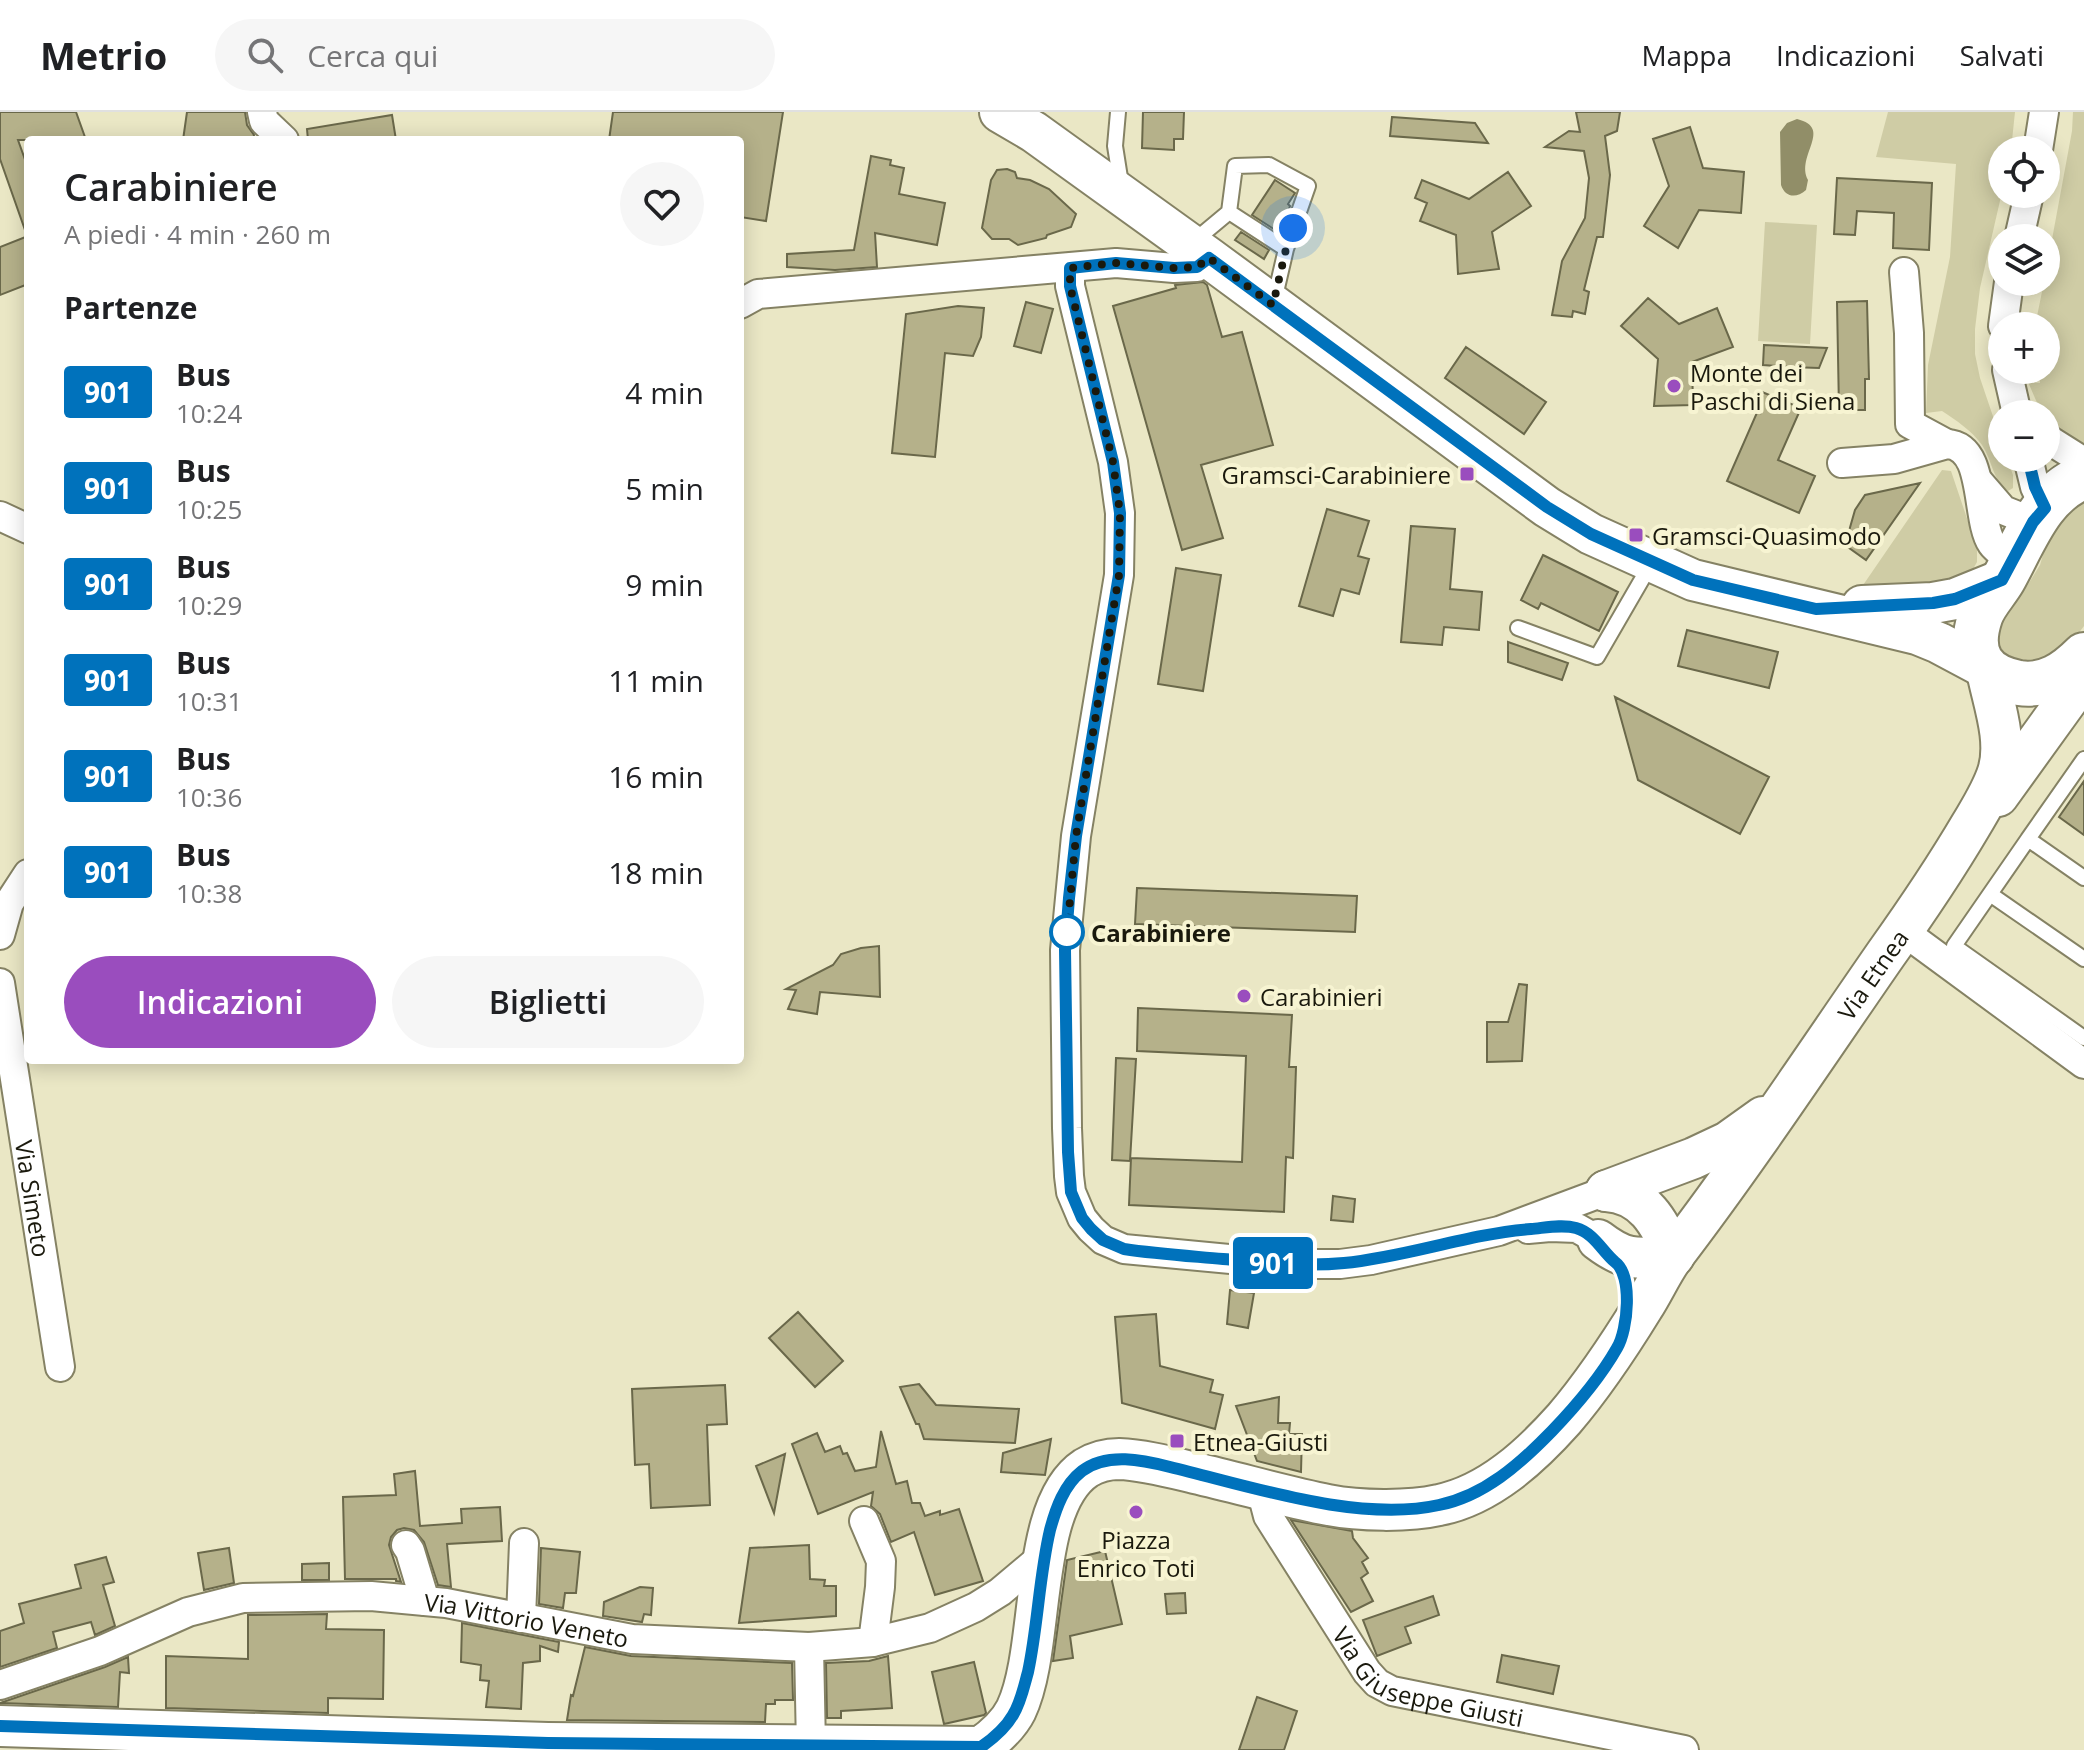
<!DOCTYPE html>
<html lang="it">
<meta charset="utf-8">
<style>
:root{--surface:#fff;--page:#f6f6f6;--text:#202124;--muted:#757577;--line:#e0e0e0;--accent:#9a4dbe}
body{margin:0;font-family:"Open Sans",sans-serif;background:var(--page);color:var(--text);height:100vh;display:flex;flex-direction:column;font-size:30px;white-space:nowrap}
*{box-sizing:border-box;margin:0}
p{font-size:26px;color:var(--muted)}
.icon{flex:none;width:44px;height:44px;fill:none;stroke:currentColor;stroke-width:2;stroke-linecap:round;stroke-linejoin:round}
.map{position:relative;flex:1;overflow:hidden}
.panel{position:absolute;left:24px;top:24px;width:720px;height:928px;display:flex;flex-direction:column;background:var(--surface);border-radius:8px;box-shadow:0 4px 20px #0003}
.panel>*{flex:none}
.badge{padding:0 16px;border-radius:6px;font-size:28px;line-height:52px}
.controls{position:absolute;left:1988px;top:24px;display:grid;gap:16px}
.controls a{display:grid;place-items:center;width:72px;height:72px;border-radius:50%;background:var(--surface);box-shadow:0 4px 20px #0003;font-size:40px}
.you{position:absolute;width:40px;height:40px;margin:-20px;border:6px solid #fff;border-radius:50%;background:#1a73e8;box-shadow:0 0 0 12px #1a73e833}
.map>.badge{position:absolute;translate:-50% -50%;box-shadow:0 0 0 4px #fff}
h2{padding:0 40px;font-size:30px;line-height:72px}
.round{display:grid;place-items:center;flex:none;width:84px;height:84px;border-radius:42px;background:var(--page)}
.summary{display:flex;align-items:center;justify-content:space-between;height:136px;padding:0 40px}
h1{font-size:38px;font-weight:600;line-height:60px}
.action{display:flex;gap:16px;margin-top:auto;padding:16px 40px}
.action a{flex:1;height:92px;border-radius:48px;background:var(--accent);color:#fff;font-size:32px;font-weight:600;line-height:92px;text-align:center}
.action a+a{background:var(--page);color:var(--text)}
ul{padding:0;list-style:none}
li{display:flex;align-items:center;gap:24px;height:96px;padding:0 40px}
li div{flex:1}
li b{display:block;font-size:30px}
li em{font-style:normal}
li .badge{min-width:88px;font-weight:700;text-align:center}
header{display:flex;align-items:center;gap:48px;box-sizing:border-box;height:112px;padding:0 40px;background:var(--surface);border-bottom:2px solid var(--line)}
header strong{font-size:38px}
nav{display:flex;gap:44px;margin-inline-start:auto;font-size:28px}
.search{width:560px;height:72px;background:var(--page);display:flex;align-items:center;gap:20px;box-sizing:border-box;padding:0 28px;border-radius:44px;color:var(--muted);font-size:30px}
.map>svg:first-child{display:block}
</style>
<header>
<strong>Metrio</strong>
<div class="search"><svg class="icon" aria-label="search" viewBox="0 0 24 24"><circle cx="10" cy="10" r="6"/><path d="M15 15l6 6"/></svg>Cerca qui</div>
<nav><a>Mappa</a><a>Indicazioni</a><a>Salvati</a></nav>
</header>
<div class="map">
<svg width="2084" height="1638" viewBox="0 0 2084 1638">
<rect width="100%" height="100%" fill="#eae7c5"/>
<path fill="#cfcca5" d="M 1888,0 L 2015,0 L 2011,38 L 2002,38 L 2002,80 L 1980,176 L 1975,217 L 1975,242 L 1980,266 L 2002,331 L 2002,346 L 2007,346 L 2013,363 L 2013,376 L 2008,379 C 1993,369 1992,348 1982,333 C 1972,319 1956,308 1942,299 L 1926,301 L 1928,253 L 1950,145 L 1956,52 L 1876,45 Z
M 2073,0 L 2084,0 L 2084,335 C 2068,327 2049,321 2046,302 L 2042,302 L 2028,270 L 2040,271 L 2038,258 L 2046,258 L 2046,214 L 2035,214 L 2044,170 L 2046,170 L 2046,160 L 2072,19 Z
M 1765,110 L 1817,113 L 1810,232 L 1758,229 Z
M 1942,358 L 1951,359 L 1977,436 L 1977,450 L 1972,459 L 1943,474 L 1859,479 Z
M 2084,378 L 2084,514 L 2062,543 L 2037,560 L 1999,546 L 1995,507 L 2007,492 L 2027,474 L 2040,453 L 2053,408 Z"/>
<path fill="#918e68" d="M 1797,7 C 1834,16 1795,44 1808,68 L 1806,78 C 1796,87 1785,85 1781,73 L 1780,20 L 1787,11 Z"/>
<path fill="#b5b18a" stroke="#6a684a" stroke-width="2" d="M 0,0 L 76,0 L 86,28 L 18,28 L 28,56 L 28,117 L 25,118 L 0,47 Z
M 187,0 L 245,0 L 247,13 L 254,23 L 253,28 L 183,28 Z
M 613,0 L 783,0 L 766,109 L 740,105 L 740,28 L 609,28 Z
M 1143,0 L 1184,0 L 1183,27 L 1174,27 L 1174,38 L 1142,36 Z
M 1576,0 L 1620,0 L 1617,19 L 1605,24 L 1610,63 L 1603,125 L 1597,125 L 1584,178 L 1589,180 L 1585,202 L 1573,199 L 1572,205 L 1552,203 L 1562,149 L 1585,106 L 1589,66 L 1584,39 L 1545,35 L 1569,19 L 1580,20 Z
M 392,3 L 396,28 L 308,28 L 307,17 Z
M 1392,5 L 1475,11 L 1488,31 L 1390,24 Z
M 1690,15 L 1703,56 L 1744,60 L 1741,101 L 1699,98 L 1678,136 L 1644,114 L 1669,74 L 1653,27 Z
M 871,44 L 891,48 L 890,53 L 904,56 L 899,82 L 945,91 L 937,133 L 875,121 L 877,155 L 835,158 L 787,155 L 787,142 L 854,138 Z
M 1007,57 L 1015,60 L 1017,66 L 1030,68 L 1049,77 L 1076,102 L 1071,115 L 1047,123 L 1046,126 L 1018,133 L 1009,127 L 992,127 L 982,116 L 991,68 L 997,58 Z
M 1508,60 L 1531,94 L 1492,120 L 1499,157 L 1458,162 L 1456,123 L 1420,109 L 1427,91 L 1415,86 L 1422,68 L 1469,87 Z
M 1837,66 L 1932,71 L 1929,138 L 1893,136 L 1894,101 L 1857,99 L 1855,123 L 1834,122 Z
M 1275,68 L 1295,81 L 1288,92 L 1290,94 L 1280,121 L 1252,103 Z
M 1241,120 L 1269,138 L 1264,147 L 1235,128 Z
M 28,124 L 28,172 L 0,183 L 0,135 Z
M 1203,170 L 1207,173 L 1222,225 L 1242,220 L 1273,333 L 1201,353 L 1223,426 L 1182,438 L 1113,194 L 1176,176 L 1175,173 Z
M 1648,186 L 1679,212 L 1717,196 L 1733,235 L 1692,250 L 1693,293 L 1654,294 L 1658,247 L 1621,214 Z
M 1867,189 L 1869,267 L 1865,267 L 1865,298 L 1839,298 L 1837,190 Z
M 1026,190 L 1053,197 L 1041,241 L 1014,234 Z
M 958,194 L 984,196 L 981,225 L 973,244 L 945,241 L 935,345 L 892,341 L 906,202 Z
M 1764,233 L 1827,236 L 1819,256 L 1790,255 L 1763,253 Z
M 1466,235 L 1546,290 L 1524,322 L 1445,266 Z
M 1762,280 L 1801,296 L 1778,348 L 1815,364 L 1799,401 L 1727,369 L 1759,296 L 1761,302 Z
M 1920,371 L 1866,448 L 1845,433 L 1855,398 L 1865,383 Z
M 1327,397 L 1369,409 L 1358,444 L 1369,447 L 1359,482 L 1341,477 L 1333,504 L 1299,494 Z
M 1411,414 L 1455,417 L 1450,477 L 1482,480 L 1479,518 L 1444,515 L 1442,533 L 1401,530 Z
M 1543,443 L 1618,480 L 1599,519 L 1541,491 L 1538,497 L 1521,488 Z
M 1176,456 L 1221,463 L 1203,579 L 1158,572 Z
M 1687,518 L 1778,540 L 1769,576 L 1678,554 Z
M 1508,530 L 1568,551 L 1562,568 L 1508,550 Z
M 1615,585 L 1769,665 L 1740,722 L 1638,668 Z
M 2084,669 L 2084,723 L 2059,705 Z
M 1137,776 L 1357,784 L 1355,820 L 1135,812 Z
M 879,834 L 880,885 L 820,880 L 817,902 L 788,897 L 796,878 L 786,877 L 833,853 L 841,842 L 861,836 Z
M 1519,872 L 1527,873 L 1522,949 L 1487,950 L 1487,910 L 1508,910 Z
M 1138,896 L 1292,903 L 1289,955 L 1296,955 L 1293,1046 L 1286,1045 L 1284,1100 L 1129,1093 L 1131,1046 L 1242,1050 L 1246,944 L 1137,939 Z
M 1116,946 L 1136,947 L 1130,1049 L 1112,1048 Z
M 1333,1084 L 1355,1087 L 1353,1110 L 1331,1108 Z
M 1230,1178 L 1254,1181 L 1248,1216 L 1227,1212 Z
M 798,1200 L 843,1249 L 815,1275 L 769,1226 Z
M 1156,1202 L 1160,1254 L 1213,1268 L 1210,1280 L 1223,1283 L 1215,1317 L 1122,1291 L 1115,1205 Z
M 919,1272 L 936,1293 L 1019,1297 L 1015,1331 L 924,1327 L 919,1312 L 916,1312 L 900,1275 Z
M 725,1273 L 727,1312 L 707,1313 L 710,1393 L 651,1396 L 649,1352 L 635,1353 L 632,1277 Z
M 1279,1285 L 1278,1311 L 1290,1311 L 1289,1322 L 1302,1322 L 1301,1360 L 1257,1349 L 1236,1294 Z
M 881,1319 L 896,1372 L 907,1369 L 912,1391 L 920,1391 L 925,1404 L 940,1399 L 940,1403 L 959,1397 L 983,1469 L 935,1483 L 914,1420 L 891,1430 L 880,1402 L 871,1394 L 873,1380 L 818,1402 L 792,1332 L 817,1321 L 825,1340 L 840,1334 L 843,1342 L 847,1341 L 855,1359 L 876,1355 Z
M 1051,1327 L 1045,1363 L 1001,1360 L 1003,1341 Z
M 785,1342 L 774,1401 L 756,1354 Z
M 415,1359 L 420,1414 L 462,1411 L 461,1397 L 500,1395 L 502,1429 L 447,1432 L 451,1475 L 438,1473 L 424,1430 L 414,1418 L 404,1416 L 397,1418 L 391,1425 L 389,1433 L 401,1470 L 396,1469 L 396,1467 L 345,1467 L 343,1385 L 396,1383 L 394,1362 Z
M 1291,1408 L 1352,1419 L 1353,1426 L 1368,1446 L 1362,1450 L 1368,1461 L 1361,1466 L 1373,1489 L 1351,1500 Z
M 809,1433 L 810,1467 L 825,1468 L 824,1474 L 836,1474 L 836,1504 L 739,1511 L 750,1436 Z
M 229,1436 L 234,1471 L 204,1478 L 198,1441 Z
M 541,1436 L 580,1440 L 576,1481 L 565,1481 L 563,1496 L 539,1492 Z
M 1105,1439 L 1122,1512 L 1070,1524 L 1073,1546 L 1053,1549 L 1067,1448 Z
M 106,1445 L 114,1470 L 103,1473 L 115,1514 L 95,1523 L 91,1510 L 53,1520 L 57,1536 L 0,1555 L 0,1519 L 24,1511 L 19,1492 L 81,1476 L 75,1453 Z
M 329,1451 L 329,1468 L 302,1468 L 302,1452 Z
M 640,1475 L 653,1476 L 651,1503 L 644,1502 L 642,1510 L 603,1504 L 604,1490 Z
M 1185,1481 L 1186,1501 L 1167,1502 L 1165,1482 Z
M 1433,1484 L 1439,1503 L 1405,1515 L 1411,1531 L 1377,1544 L 1363,1508 Z
M 327,1502 L 326,1517 L 384,1518 L 383,1587 L 328,1586 L 328,1601 L 166,1596 L 166,1544 L 248,1547 L 248,1503 Z
M 462,1511 L 559,1530 L 558,1540 L 540,1534 L 540,1549 L 523,1551 L 521,1597 L 486,1595 L 489,1569 L 480,1568 L 481,1553 L 461,1550 Z
M 585,1535 L 631,1544 L 792,1551 L 793,1588 L 775,1588 L 775,1592 L 766,1592 L 765,1610 L 567,1608 L 571,1583 L 573,1584 Z
M 1502,1543 L 1559,1554 L 1553,1582 L 1497,1570 Z
M 888,1544 L 892,1596 L 841,1599 L 841,1606 L 827,1606 L 826,1551 L 869,1549 Z
M 128,1545 L 129,1561 L 120,1560 L 118,1595 L 0,1591 L 105,1555 Z
M 974,1550 L 986,1601 L 984,1603 L 944,1612 L 932,1560 Z
M 1257,1585 L 1297,1599 L 1284,1638 L 1239,1638 Z"/>
<g fill="none" stroke-linecap="round" stroke-linejoin="round">
<defs>
<path id="service" d="M 1118,0 L 1115,34 L 1121,72
M 1229,100 L 1235,54 L 1269,53 L 1308,74 L 1286,137
M 1193,130 L 1229,100 L 1286,137 L 1274,189
M 1518,516 L 1597,545 L 1652,450
M 2028,727 L 2084,647
M 2084,766 L 2028,727 L 1954,834 L 2084,926
M 1990,782 L 2084,847"/>
<g id="minor">
<path d="M 262,0 L 264,9 L 284,28"/>
<path d="M 2038,38 L 2044,0"/>
<path d="M 2019,126 L 2029,82"/>
<path d="M 1070,156 L 1070,174 L 1113,350 L 1120,401 L 1119,463 L 1076,724 L 1065,838 L 1067,1016 L 1069,1064 L 1071,1080 L 1082,1106 L 1091,1117 L 1103,1128 L 1124,1137 L 1283,1152 L 1340,1152 L 1371,1148 L 1499,1119 L 1606,1079"/>
<path d="M 1904,160 L 1909,221 L 1910,312 L 1947,332"/>
<path d="M 740,192 L 758,182 L 1116,151 L 1174,156 L 1197,155 L 1209,146"/>
<path d="M 2003,214 L 2009,170"/>
<path d="M 2007,258 L 2017,302"/>
<path d="M 2046,326 L 2084,350"/>
<path d="M 2028,346 L 2035,375 L 2045,396"/>
<path d="M 1842,351 L 1894,347 L 1947,332 C 1987,334 1975,407 1992,432 C 1996,438 2006,444 2012,449"/>
<path d="M 1978,369 L 2003,398 L 2033,410"/>
<path d="M 0,404 L 28,417"/>
<path d="M 1903,819 L 2084,952"/>
<path d="M 0,823 L 9,791 L 28,762"/>
<path id="s1" d="M 0,871 L 60,1255"/>
<path d="M 1528,1117 L 1550,1115 L 1577,1116 L 1598,1128"/>
<path id="s2" d="M 1261,1377 L 1268,1404 L 1367,1560 L 1377,1571 L 1392,1579 L 1684,1638"/>
<path d="M 864,1409 L 881,1449 L 880,1475 L 873,1530"/>
<path d="M 406,1433 L 410,1439 L 425,1489"/>
<path d="M 521,1506 L 524,1431"/>
<path d="M 809,1535 L 811,1635"/>
<path id="s3" d="M 0,1573 L 100,1539 L 188,1500 L 243,1486 L 371,1484 L 446,1491 L 632,1527 L 809,1535 L 873,1530 L 930,1516 L 976,1495 L 1000,1480 L 1044,1443"/>
</g>
<g id="secondary">
<path d="M 1000,0 L 1034,20 L 1209,146 L 1547,395 L 1591,422 L 1693,468 L 1917,522 L 1939,531 L 1984,555"/>
<path d="M 1862,494 L 1933,491 L 1955,487 L 2002,468"/>
<path d="M 1998,684 L 2078,573 L 2084,559"/>
<path d="M 1606,1079 L 1694,1046 L 1728,1030 L 1763,1005"/>
<path d="M 1598,1128 C 1628,1151 1638,1146 1674,1144 C 1660,1111 1644,1081 1606,1079"/>
<path id="s4" d="M 0,1614 L 548,1631 L 981,1635 C 995,1625 1008,1614 1016,1598 C 1046,1535 1028,1394 1086,1356 C 1096,1350 1107,1347 1119,1347 C 1144,1348 1170,1355 1195,1361 C 1239,1371 1283,1384 1328,1393 C 1359,1399 1408,1400 1439,1393 C 1489,1383 1531,1344 1564,1307 C 1594,1272 1619,1234 1643,1195 C 1654,1178 1662,1159 1674,1143 C 1748,1046 1816,943 1886,842 C 1916,800 1945,757 1971,713 C 1981,696 1992,679 1998,660 C 2008,628 1993,590 1987,559"/>
</g>
<path id="primary" d="M 2084,365 C 2040,381 2024,431 2003,468 C 1996,480 1984,492 1980,505 C 1968,542 1982,564 2019,571 C 2046,575 2066,561 2084,543"/>
</defs>
<use href="#service" stroke="#858264" stroke-width="18"/>
<use href="#minor" stroke="#858264" stroke-width="32"/>
<use href="#secondary" stroke="#858264" stroke-width="44"/>
<use href="#primary" stroke="#858264" stroke-width="48"/>
<use href="#service" stroke="#fff" stroke-width="14"/>
<use href="#minor" stroke="#fff" stroke-width="28"/>
<use href="#secondary" stroke="#fff" stroke-width="40"/>
<use href="#primary" stroke="#fff" stroke-width="44"/>
</g>
<g fill="none" stroke-linecap="round" stroke-linejoin="round">
<defs>
<path id="line" d="M 0,1614 L 548,1631 L 981,1635 C 994,1626 1005,1617 1013,1603 C 1021,1590 1024,1574 1028,1560 C 1038,1513 1039,1465 1050,1418 C 1056,1396 1064,1373 1082,1359 C 1107,1340 1143,1348 1170,1355 C 1250,1374 1358,1411 1439,1393 C 1484,1384 1520,1352 1552,1319 C 1575,1295 1600,1266 1617,1236 C 1628,1218 1633,1163 1615,1150 C 1602,1139 1594,1121 1576,1116 C 1562,1112 1544,1116 1531,1117 C 1467,1122 1407,1145 1344,1151 C 1304,1155 1263,1150 1223,1147 C 1190,1144 1157,1142 1124,1137 L 1103,1128 L 1091,1117 L 1082,1106 L 1071,1080 L 1068,1040 L 1065,838 L 1069,786 L 1076,724 L 1119,463 L 1120,401 L 1113,350 L 1070,174 L 1070,156 L 1116,151 L 1174,156 L 1197,155 L 1209,146 L 1547,395 L 1591,422 L 1693,468 L 1816,497 L 1933,491 L 1955,487 L 2002,468 L 2033,410 L 2045,396 L 2035,375 L 2028,346"/>
</defs>
<use href="#line" stroke="#fff" stroke-width="18"/>
<use href="#line" stroke="#0072bc" stroke-width="12"/>
<path stroke="#1a190d" stroke-width="8" stroke-dasharray="0 14.4" d="M 1067,820 L 1076,724 L 1119,463 L 1120,401 L 1113,350 L 1070,174 L 1070,156 L 1116,151 L 1174,156 L 1197,155 L 1209,146 L 1273,193 L 1286,137 L 1293,116"/>
</g>
<g fill="#9a4dbe" stroke="#f7f4d2" stroke-width="3">
<circle cx="1674" cy="274" r="8"/>
<rect x="1459" y="354" width="16" height="16" rx="4"/>
<rect x="1628" y="415" width="16" height="16" rx="4"/>
<circle cx="1244" cy="884" r="8"/>
<rect x="1169" y="1321" width="16" height="16" rx="4"/>
<circle cx="1136" cy="1400" r="8"/>
</g>
<circle fill="#fff" stroke="#0072bc" stroke-width="4" cx="1067" cy="820" r="16"/>
<g text-anchor="middle" dominant-baseline="central" stroke-width="8" stroke-linejoin="round" paint-order="stroke">
<g font-size="24" fill="#1a190d" stroke="#f7f4d2" text-anchor="start">
<text x="1690" y="260">Monte dei<tspan x="1690" dy="28">Paschi di Siena</tspan></text>
<text x="1451" y="362" text-anchor="end">Gramsci-Carabiniere</text>
<text x="1652" y="423">Gramsci-Quasimodo</text>
<text x="1260" y="884">Carabinieri</text>
<text x="1193" y="1329">Etnea-Giusti</text>
<text x="1136" y="1427" text-anchor="middle">Piazza<tspan x="1136" dy="28">Enrico Toti</tspan></text>
</g>
<g font-size="24" font-weight="bold" fill="#1a190d" stroke="#f7f4d2" text-anchor="start">
<text x="1091" y="820">Carabiniere</text>
</g>
<g font-size="24" fill="#1a190d" stroke="#f7f4d2">
<text stroke="none"><textPath href="#s4" startOffset="2346">Via Etnea</textPath></text>
<text stroke="none"><textPath href="#s1" startOffset="218">Via Simeto</textPath></text>
<text stroke="none"><textPath href="#s3" startOffset="544">Via Vittorio Veneto</textPath></text>
<text stroke="none"><textPath href="#s2" startOffset="270">Via Giuseppe Giusti</textPath></text>
</g>
</g>
</svg>
<div class="controls">
<a><svg class="icon" aria-label="locate" viewBox="0 0 24 24"><circle cx="12" cy="12" r="6"/><path d="M12 2v4M12 18v4M2 12h4M18 12h4"/></svg></a>
<a><svg class="icon" aria-label="layers" viewBox="0 0 24 24"><path d="M12 4l9 5-9 5-9-5zM3 14l9 5 9-5"/></svg></a>
<a>+</a>
<a>−</a>
</div>
<div class="you" style="left:1293px;top:116px"></div>
<b class="badge" style="left:1273px;top:1151px;background:#0072bc;color:#fff">901</b>
<section class="panel">
<div class="summary"><div><h1>Carabiniere</h1><p>A piedi · 4 min · 260 m</p></div><a class="round"><svg class="icon" aria-label="heart" viewBox="0 0 24 24"><path d="M12 20l-8-8c-3-5 5-10 8-4 3-6 11-1 8 4z"/></svg></a></div>
<h2>Partenze</h2>
<ul>
<li><span class="badge" style="background:#0072bc;color:#fff">901</span><div><b>Bus</b><p>10:24</p></div><em>4 min</em></li>
<li><span class="badge" style="background:#0072bc;color:#fff">901</span><div><b>Bus</b><p>10:25</p></div><em>5 min</em></li>
<li><span class="badge" style="background:#0072bc;color:#fff">901</span><div><b>Bus</b><p>10:29</p></div><em>9 min</em></li>
<li><span class="badge" style="background:#0072bc;color:#fff">901</span><div><b>Bus</b><p>10:31</p></div><em>11 min</em></li>
<li><span class="badge" style="background:#0072bc;color:#fff">901</span><div><b>Bus</b><p>10:36</p></div><em>16 min</em></li>
<li><span class="badge" style="background:#0072bc;color:#fff">901</span><div><b>Bus</b><p>10:38</p></div><em>18 min</em></li>
</ul>
<div class="action"><a>Indicazioni</a><a>Biglietti</a></div>
</section>
</div>
